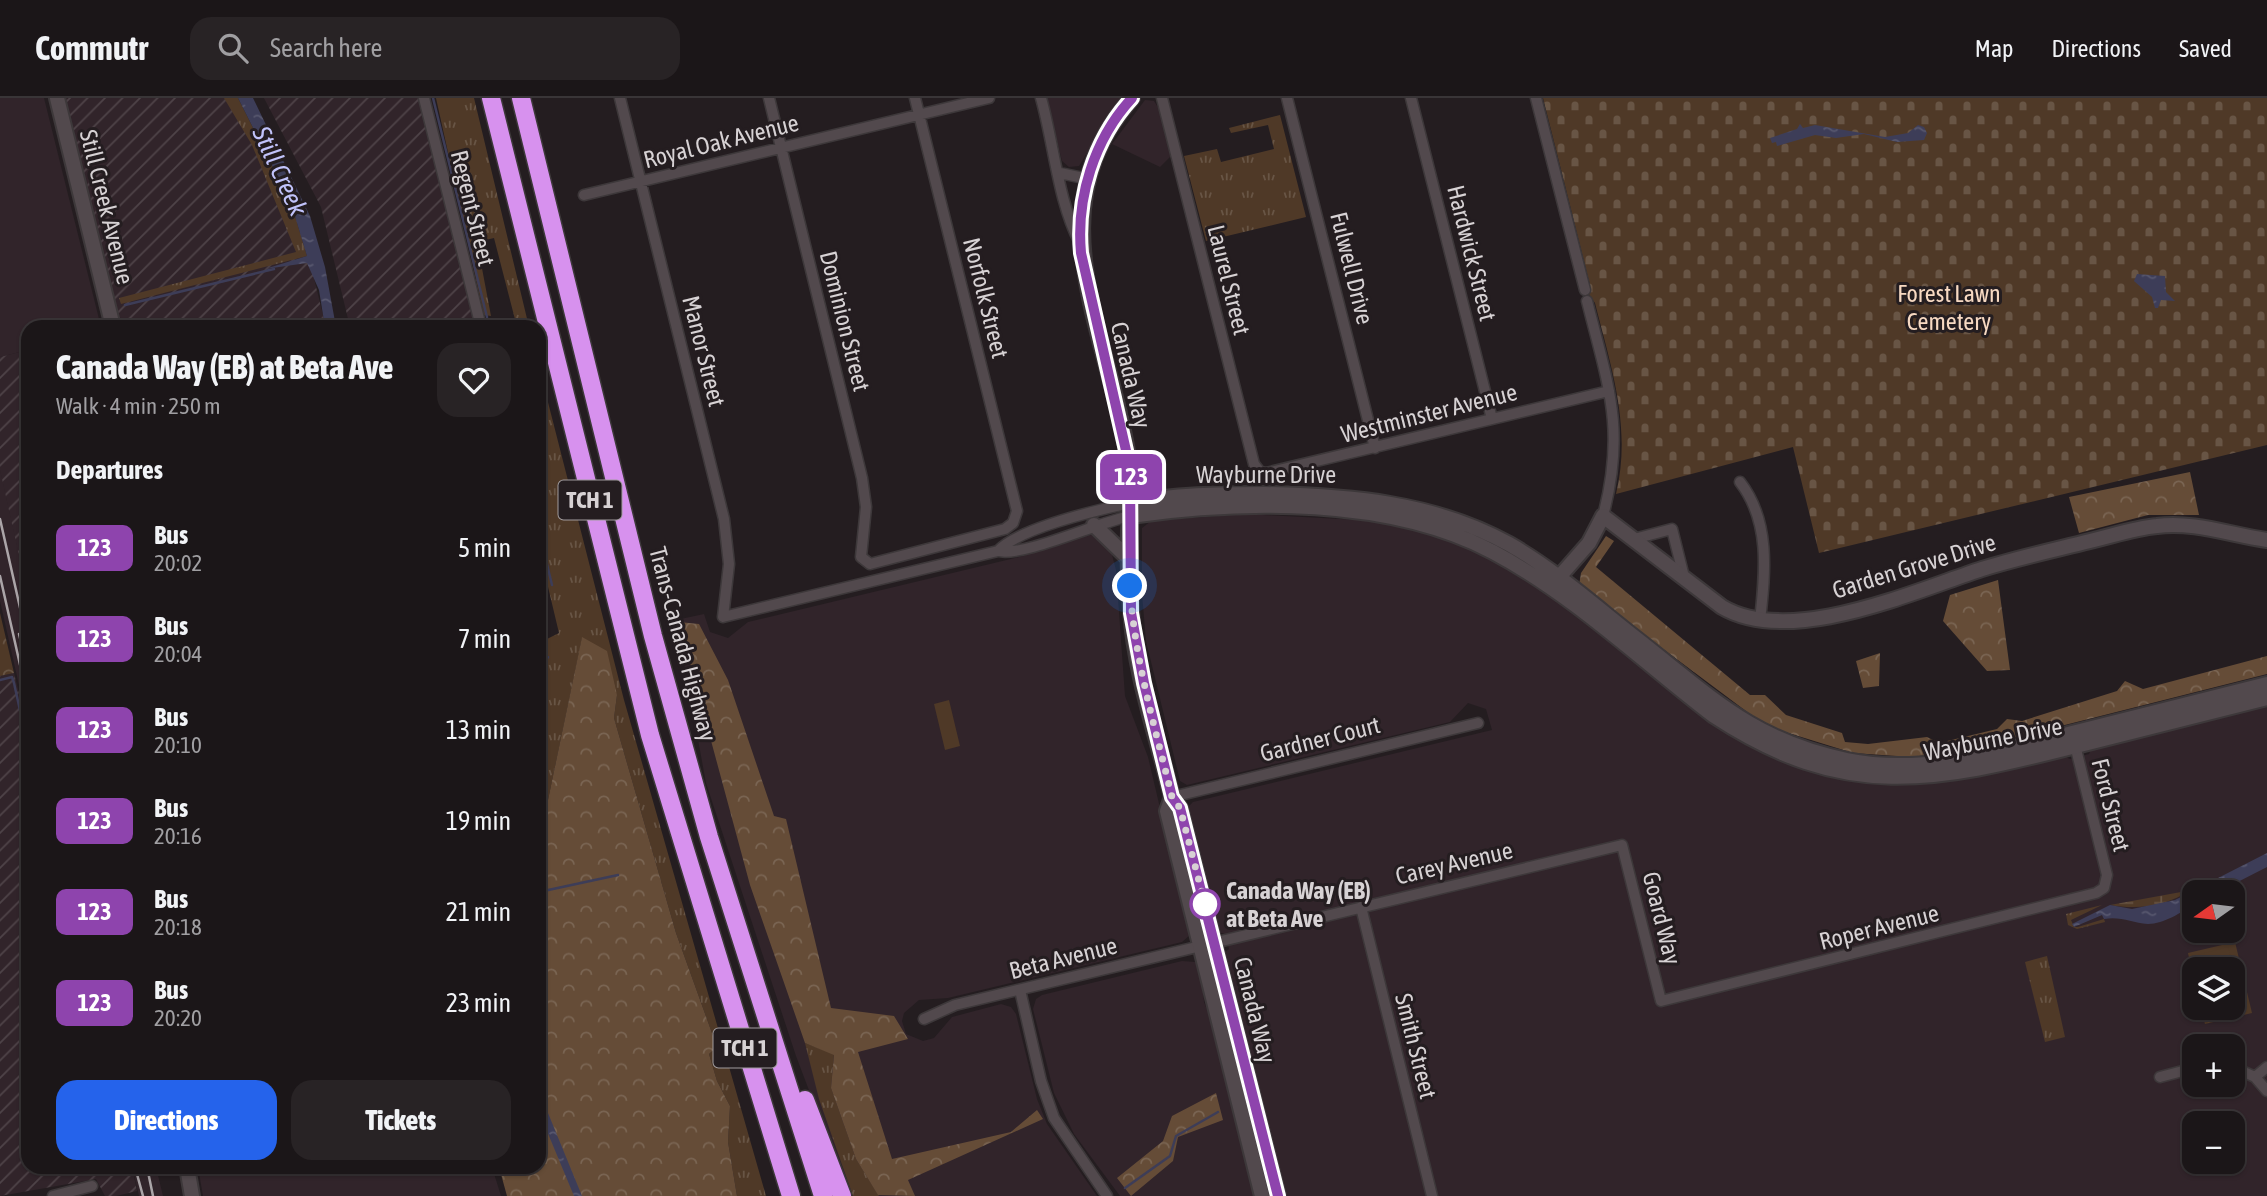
<!DOCTYPE html>
<meta charset="utf-8">
<style>
:root{--surface:#1b1618;--page:#282325;--text:#f1f3f6;--muted:#a09fa2;--line:#393537;--accent:#2563eb}
body{margin:0;font-family:"Asap Condensed",sans-serif;background:var(--page);color:var(--text);height:100vh;display:flex;flex-direction:column;font-size:26px;white-space:nowrap}
*{box-sizing:border-box;margin:0}
p{font-size:23px;color:var(--muted)}
.icon{flex:none;width:38px;height:38px;fill:none;stroke:currentColor;stroke-width:2;stroke-linecap:round;stroke-linejoin:round}
.map{position:relative;flex:1;overflow:hidden}
.panel{position:absolute;left:21px;top:222px;width:525px;height:854px;display:flex;flex-direction:column;background:var(--surface);border-radius:21px;box-shadow:0 2px 5px #0004,0 0 0 2px var(--line)}
.panel>*{flex:none}
.badge{padding:0 14px;border-radius:10px;font-size:24px;line-height:46px}
.needle{width:46px;rotate:256deg}
.buttons{position:absolute;left:2182px;top:782px;display:grid;gap:14px}
.buttons a{display:grid;place-items:center;width:63px;height:63px;border-radius:14px;background:var(--surface);box-shadow:0 2px 5px #0004,0 0 0 2px var(--line);font-size:35px}
.you{position:absolute;width:35px;height:35px;margin:-18px;border:5px solid #fff;border-radius:50%;background:#1a73e8;box-shadow:0 0 0 10px #1a73e833}
.map>.badge{position:absolute;translate:-50% -50%;box-shadow:0 0 0 4px #fff}
h2{padding:0 35px;font-size:26px;line-height:63px}
.round{display:grid;place-items:center;flex:none;width:74px;height:74px;border-radius:21px;background:var(--page)}
.headline{display:flex;align-items:center;justify-content:space-between;height:119px;padding:0 35px}
h1{font-size:33px;font-weight:800;line-height:52px}
.button{display:flex;gap:14px;margin-top:auto;padding:14px 35px}
.button a{flex:1;height:80px;border-radius:21px;background:var(--accent);color:#fff;font-size:28px;font-weight:800;line-height:80px;text-align:center}
.button a+a{background:var(--page);color:var(--text)}
ul{padding:0;list-style:none}
li{display:flex;align-items:center;gap:21px;height:91px;padding:0 35px}
li div{flex:1}
li b{display:block;font-size:26px}
li em{font-style:normal}
li .badge{min-width:77px;font-weight:700;text-align:center}
header{display:flex;align-items:center;gap:42px;box-sizing:border-box;height:98px;padding:0 35px;background:var(--surface);border-bottom:2px solid var(--line)}
header strong{font-size:33px}
nav{display:flex;gap:38px;margin-inline-start:auto;font-size:24px}
.search{width:490px;height:63px;background:var(--page);display:flex;align-items:center;gap:18px;box-sizing:border-box;padding:0 24px;border-radius:21px;color:var(--muted);font-size:26px}
.map>svg:first-child{display:block}
</style>
<header>
<strong>Commutr</strong>
<div class="search"><svg class="icon" aria-label="search" viewBox="0 0 24 24"><circle cx="10" cy="10" r="6"/><path d="M15 15l6 6"/></svg>Search here</div>
<nav><a>Map</a><a>Directions</a><a>Saved</a></nav>
</header>
<div class="map">
<svg width="2267" height="1098" viewBox="0 0 2267 1098">
<defs>
<pattern id="industrial-furrows" width="10" height="10" patternUnits="userSpaceOnUse" patternTransform="scale(1.75)"><rect width="10" height="10" fill="#31242a"/><path d="M-1 1l2-2M0 10L10 0M9 11l2-2" fill="none" stroke="#4e4348"/></pattern>
<pattern id="grass-tufts" width="24" height="20" patternUnits="userSpaceOnUse" patternTransform="scale(1.75)"><rect width="24" height="20" fill="#4f3927"/><path d="M3 7l-1-3M5 7V3M7 7l1-3M15 17l-1-3M17 17v-4M19 17l1-3" fill="none" stroke="#685545"/></pattern>
<pattern id="forest-crowns" width="20" height="18" patternUnits="userSpaceOnUse" patternTransform="scale(1.75)"><rect width="20" height="18" fill="#654c37"/><path d="M2 6a3 3 0 1 1 6 0M12 15a3 3 0 1 1 6 0" fill="none" stroke="#7a6553"/></pattern>
<pattern id="wetland-marsh" width="20" height="14" patternUnits="userSpaceOnUse" patternTransform="scale(1.75)"><rect width="20" height="14" fill="#4f3927"/><path d="M1 5h8M5 5V1M11 12h8M15 12V8" fill="none" stroke="#685545"/></pattern>
<pattern id="cemetery-stones" width="16" height="16" patternUnits="userSpaceOnUse" patternTransform="scale(1.75)"><rect width="16" height="16" fill="#4f3927"/><path d="M2 7V4a2 2 0 0 1 4 0v3zM10 15v-3a2 2 0 0 1 4 0v3z" fill="#685545"/></pattern>
<pattern id="park-crowns" width="20" height="18" patternUnits="userSpaceOnUse" patternTransform="scale(1.75)"><rect width="20" height="18" fill="#4f3927"/><path d="M2 6a3 3 0 1 1 6 0M12 15a3 3 0 1 1 6 0" fill="none" stroke="#685545"/></pattern>
<pattern id="water-ripples" width="26" height="14" patternUnits="userSpaceOnUse" patternTransform="scale(1.75)"><rect width="26" height="14" fill="#3d3d58"/><path d="M2 4q2-2 4 0t4 0M15 11q2-2 4 0t4 0" fill="none" stroke="#58586f"/></pattern>
</defs>
<rect width="100%" height="100%" fill="#241d20"/>
<path fill="#31242a" fill-rule="evenodd" d="M 0,0 L 44,0 L 101,229 L 28,229 L 28,252 L 0,259 Z
M 1046,0 L 1121,0 L 1079,68 L 1069,69 L 1062,63 Z
M 1145,2 L 1154,3 L 1161,14 L 1171,58 L 1160,69 L 1112,46 Z
M 0,371 L 28,496 L 28,627 L 0,503 Z
M 1244,416 L 1379,423 L 1429,434 L 1478,453 L 1556,502 L 1726,633 L 1774,659 L 1844,681 L 1903,687 L 1973,679 L 2061,657 L 2070,661 L 2089,656 L 2091,651 L 2267,605 L 2267,1098 L 1282,1098 L 1224,855 L 1229,851 L 1225,836 L 1218,834 L 1187,710 L 1193,704 L 1492,632 L 1486,611 L 1468,605 L 1450,624 L 1187,687 L 1180,683 L 1146,543 L 1142,496 L 1142,430 L 1151,423 ZM 2194,794 L 2233,794 L 2233,833 L 2194,833 ZM 2194,872 L 2233,872 L 2233,910 L 2194,910 ZM 2194,948 L 2233,948 L 2233,987 L 2194,987 ZM 2194,1026 L 2233,1026 L 2233,1064 L 2194,1064 Z
M 1086,437 L 1096,437 L 1110,449 L 1116,472 L 1125,598 L 1148,659 L 1190,837 L 1182,844 L 948,900 L 919,902 L 904,915 L 902,923 L 906,936 L 923,943 L 934,940 L 952,919 L 1001,906 L 1011,909 L 1016,916 L 1037,1001 L 1047,1026 L 1097,1098 L 849,1098 L 796,958 L 706,685 L 676,522 L 704,516 L 710,534 L 728,540 L 748,524 L 1023,458 Z
M 1182,863 L 1195,864 L 1201,872 L 1204,904 L 1216,934 L 1257,1098 L 1120,1098 L 1074,1036 L 1054,995 L 1033,911 L 1036,901 L 1042,897 Z
M 132,1069 L 156,1069 L 163,1098 L 139,1098 Z
M 198,1069 L 492,1069 L 501,1098 L 203,1098 Z"/>
<path fill="url(#industrial-furrows)" d="M 64,0 L 233,0 L 302,132 L 326,229 L 121,229 Z
M 264,0 L 419,0 L 475,229 L 350,229 L 321,109 Z
M 28,252 L 28,498 L 0,372 L 0,259 Z
M 14,575 L 28,633 L 28,1069 L 132,1069 L 137,1093 L 116,1098 L 105,1098 L 96,1081 L 0,1098 L 0,578 Z"/>
<path fill="url(#grass-tufts)" d="M 224,0 L 238,0 L 291,105 L 307,158 L 121,206 L 119,200 L 296,154 L 252,47 Z
M 436,0 L 474,0 L 529,229 L 517,229 L 494,140 L 477,144 L 491,218 L 484,217 Z
M 1280,17 L 1306,119 L 1206,143 L 1184,58 L 1217,51 L 1221,64 L 1274,51 L 1268,27 L 1231,35 L 1229,30 Z
M 539,269 L 624,602 L 766,1098 L 737,1098 L 728,1044 L 730,1008 L 717,983 L 709,956 L 717,949 L 676,835 L 614,620 L 617,597 L 582,540 L 548,702 L 539,727 L 539,585 L 544,582 L 547,567 L 539,575 L 539,545 L 559,535 L 539,451 Z
M 2102,807 L 2071,822 L 2074,829 L 2078,829 L 2104,821 L 2105,824 L 2077,831 L 2068,827 L 2066,816 Z
M 2047,858 L 2065,939 L 2045,944 L 2025,864 Z
M 805,945 L 834,956 L 831,990 L 856,1061 L 879,1098 L 853,1098 L 819,1001 Z"/>
<path fill="url(#forest-crowns)" d="M 2190,374 L 2199,417 L 2148,417 L 2079,435 L 2069,399 Z
M 1606,438 L 1614,443 L 1596,469 L 1750,597 L 1765,597 L 1786,617 L 1842,635 L 1845,644 L 1868,646 L 1927,639 L 1939,645 L 1997,631 L 2007,621 L 2022,623 L 2117,593 L 2125,583 L 2143,591 L 2267,558 L 2267,576 L 1961,653 L 1911,659 L 1853,655 L 1766,628 L 1579,488 L 1581,475 Z
M 1998,482 L 2010,572 L 1987,573 L 1943,523 L 1950,497 Z
M 679,524 L 699,526 L 728,582 L 774,718 L 786,721 L 831,910 L 894,918 L 908,941 L 858,954 L 892,1061 L 1011,1034 L 1037,1012 L 1043,1021 L 908,1082 L 915,1098 L 878,1097 L 856,1061 L 831,990 L 834,957 L 805,945 L 750,787 Z
M 582,539 L 607,553 L 617,597 L 614,620 L 676,835 L 717,949 L 709,956 L 717,983 L 730,1008 L 728,1044 L 737,1098 L 507,1098 L 499,1069 L 539,1069 L 539,727 L 548,702 Z
M 1880,555 L 1879,588 L 1863,590 L 1856,563 Z
M 1216,995 L 1223,1022 L 1178,1039 L 1173,1063 L 1131,1098 L 1117,1080 L 1163,1043 L 1172,1018 Z"/>
<path fill="url(#wetland-marsh)" d="M 2192,792 C 2165,808 2140,812 2110,807 Z"/>
<path fill="url(#cemetery-stones)" d="M 1543,0 L 2267,0 L 2267,347 L 1819,455 L 1793,349 L 1616,396 C 1632,329 1611,269 1595,205 L 1588,195 L 1590,187 Z"/>
<path fill="url(#park-crowns)" d="M 0,515 L 14,575 L 0,578 Z
M 2235,844 L 2252,915 L 2205,926 L 2201,910 L 2233,910 L 2233,872 L 2194,872 L 2194,882 L 2188,855 Z"/>
<path fill="#4f3927" d="M 949,602 L 960,648 L 945,652 L 934,606 Z
M 2228,849 L 2231,860 L 2200,868 L 2197,857 Z
M 2240,899 L 2244,914 L 2213,921 L 2210,910 L 2233,910 L 2233,901 Z"/>
<path fill="url(#water-ripples)" d="M 238,0 L 253,0 L 310,118 L 325,169 L 336,229 L 325,229 L 319,192 L 307,165 L 265,171 L 307,158 L 291,105 Z
M 1800,26 L 1803,30 L 1815,27 L 1885,39 L 1908,35 L 1918,27 L 1924,29 L 1927,35 L 1924,42 L 1897,44 L 1864,36 L 1836,40 L 1815,37 L 1777,48 L 1776,44 L 1772,45 L 1770,40 L 1797,31 Z
M 2137,176 L 2165,178 L 2166,194 L 2175,203 L 2161,202 L 2158,210 L 2155,210 L 2152,199 L 2134,183 Z
M 2267,755 L 2267,769 L 2218,794 L 2194,794 L 2194,807 C 2181,814 2164,826 2148,826 C 2132,825 2121,818 2104,821 L 2102,817 L 2074,829 L 2072,826 L 2110,807 L 2132,811 L 2175,802 Z
M 539,993 L 582,1098 L 574,1098 L 539,1014 Z"/>
<g fill="none" stroke-linecap="round" stroke-linejoin="round">
<path stroke="#3d3d58" stroke-width="2.5" d="M 433,0 L 487,219
M 125,207 L 274,171
M 489,228 L 489,229
M 539,433 L 552,487
M 539,574 L 548,559
M 0,582 L 12,579 L 14,585 L 28,649
M 539,794 L 618,777
M 1125,1090 L 1170,1058 L 1176,1038 L 1218,1014"/>
<defs>
<path id="street" d="M 424,0 L 481,229
M 620,0 L 724,421 L 729,466 L 723,519 L 998,453 C 1024,459 1096,425 1130,418
M 769,0 L 862,380 L 866,409 L 861,459 L 870,466 L 1005,431 L 1013,425 L 1017,413 L 915,0
M 1041,0 C 1054,46 1058,104 1080,145
M 1162,0 L 1254,366 L 1260,374 L 1266,375 L 1609,293
M 1287,0 L 1375,350
M 1411,0 L 1492,321
M 1536,0 L 1585,192
M 1060,75 L 1088,81
M 584,97 L 989,0
M 1587,203 C 1608,287 1626,331 1603,418
M 1740,384 C 1771,424 1765,475 1760,523
M 1634,441 L 1672,431 L 1684,479
M 998,453 C 1019,430 1098,412 1130,405
M 539,470 L 539,490
M 1172,699 L 1478,625
M 1361,809 L 1432,1098
M 1020,892 L 1041,983 L 1054,1020 L 1107,1098
M 924,921 L 955,907 L 1622,747 L 1661,903 L 2096,795 L 2104,790 L 2107,777 L 2074,643
M 2233,969 L 2255,979 L 2267,993
M 2160,979 L 2194,970
M 2255,979 L 2267,969
M 53,1098 L 92,1088"/>
<path id="secondary" d="M 57,0 L 113,229
M 1132,0 C 1029,114 1115,247 1130,374 C 1133,394 1130,413 1129,433 C 1128,459 1129,486 1131,512 C 1135,575 1157,638 1172,699 L 1180,710 L 1278,1098
M 1130,405 C 1174,396 1220,396 1265,396 C 1350,398 1433,404 1509,446 C 1555,472 1596,509 1637,541 C 1710,598 1753,643 1847,662 C 1925,678 2001,653 2076,634 C 2140,618 2203,602 2267,586
M 1130,418 C 1244,402 1389,399 1493,454 C 1574,497 1642,563 1714,618 C 1845,704 1934,684 2076,648 C 2140,632 2203,616 2267,600
M 1094,427 L 1129,461
M 1553,486 L 1589,445 L 1603,418 L 1722,509 C 1790,549 1912,494 1982,471 C 2017,460 2054,452 2090,443 C 2112,438 2134,430 2157,428 C 2193,423 2231,437 2267,442
M 1172,699 L 1167,713 L 1262,1098
M 187,1069 L 192,1098"/>
<path id="highway" d="M 491,0 L 650,637 L 791,1098
M 521,0 L 653,538 L 709,739 L 823,1098
M 805,1002 L 842,1098"/>
</defs>
<use href="#street" stroke="#3d383a" stroke-width="13"/>
<use href="#secondary" stroke="#3d383a" stroke-width="18"/>
<use href="#highway" stroke="#3d383a" stroke-width="21"/>
<use href="#street" stroke="#52494d" stroke-width="10"/>
<use href="#secondary" stroke="#52494d" stroke-width="14"/>
<use href="#highway" stroke="#d791ee" stroke-width="18"/>
<path stroke="#aba5a8" stroke-width="2.5" d="M 0,421 L 28,545
M 0,478 L 28,602
M 19,536 L 28,573
M 135,1069 L 143,1098
M 147,1069 L 153,1098"/>
</g>
<g fill="none" stroke-linecap="round" stroke-linejoin="round">
<defs>
<path id="line" d="M 1132,0 C 1094,41 1076,100 1081,155 L 1130,370 L 1131,515 L 1144,585 L 1172,699 L 1180,710 L 1278,1098"/>
</defs>
<use href="#line" stroke="#fff" stroke-width="16"/>
<use href="#line" stroke="#8e44ad" stroke-width="10"/>
<path stroke="#d7d2d4" stroke-width="7" stroke-dasharray="0 12.6" d="M 1130,488 C 1134,560 1155,629 1172,699 L 1180,710 L 1205,806"/>
</g>
<circle fill="#fff" stroke="#8e44ad" stroke-width="3.5" cx="1205" cy="806" r="14"/>
<g text-anchor="middle" dominant-baseline="central" stroke-width="6" stroke-linejoin="round" paint-order="stroke">
<g fill="#241d20" stroke="#a19c9e" stroke-width="2">
<rect x="558.5" y="382.5" width="63" height="39" rx="5"/>
<rect x="713.5" y="930.5" width="63" height="39" rx="5"/>
</g>
<g font-size="23" font-weight="bold" fill="#d7d2d4">
<text x="590" y="402">TCH 1</text>
<text x="745" y="950">TCH 1</text>
</g>
<g font-size="24" fill="#d7d2d4" stroke="#241d20">
<text transform="translate(721 43) rotate(-14)">Royal Oak Avenue</text>
<text transform="translate(107 109) rotate(76)">Still Creek Avenue</text>
<text transform="translate(473 110) rotate(76)">Regent Street</text>
<text transform="translate(1472 155) rotate(76)">Hardwick Street</text>
<text transform="translate(1352 170) rotate(76)">Fulwell Drive</text>
<text transform="translate(1229 182) rotate(76)">Laurel Street</text>
<text transform="translate(986 200) rotate(76)">Norfolk Street</text>
<text transform="translate(845 223) rotate(76)">Dominion Street</text>
<text transform="translate(704 253) rotate(76)">Manor Street</text>
<text transform="translate(1131 277) rotate(77)">Canada Way</text>
<text transform="translate(1429 315) rotate(-14)">Westminster Avenue</text>
<text x="1266" y="376">Wayburne Drive</text>
<text transform="translate(1914 468) rotate(-17)">Garden Grove Drive</text>
<text transform="translate(683 546) rotate(75)">Trans-Canada Highway</text>
<text transform="translate(1320 641) rotate(-14)">Gardner Court</text>
<text transform="translate(1993 641) rotate(-11)">Wayburne Drive</text>
<text transform="translate(2111 707) rotate(76)">Ford Street</text>
<text transform="translate(1454 765) rotate(-13)">Carey Avenue</text>
<text transform="translate(1662 820) rotate(76)">Goard Way</text>
<text transform="translate(1879 829) rotate(-14)">Roper Avenue</text>
<text transform="translate(1063 860) rotate(-14)">Beta Avenue</text>
<text transform="translate(1255 912) rotate(76)">Canada Way</text>
<text transform="translate(1416 948) rotate(76)">Smith Street</text>
</g>
<g font-size="24" fill="#f7d9c2" stroke="#241d20">
<text x="1949" y="195">Forest Lawn<tspan x="1949" dy="28">Cemetery</tspan></text>
</g>
<g font-size="24" font-weight="bold" fill="#d7d2d4" stroke="#241d20" text-anchor="start">
<text x="1226" y="792">Canada Way (EB)<tspan x="1226" dy="28">at Beta Ave</tspan></text>
</g>
<g font-size="26" font-style="italic" fill="#c1c3fa" stroke="#241d20">
<text transform="translate(280 73) rotate(65)">Still Creek</text>
</g>
</g>
</svg>
<div class="buttons">
<a><svg class="needle" viewBox="-14 -14 28 28"><path d="M0-13l5 13h-10z" fill="#e53935"/><path d="M0 13l5-13h-10z" fill="#a09fa2"/></svg></a>
<a><svg class="icon" aria-label="layers" viewBox="0 0 24 24"><path d="M12 4l9 5-9 5-9-5zM3 14l9 5 9-5"/></svg></a>
<a>+</a>
<a>−</a>
</div>
<div class="you" style="left:1130px;top:488px"></div>
<b class="badge" style="left:1131px;top:379px;background:#8e44ad;color:#fff">123</b>
<section class="panel">
<div class="headline"><div><h1>Canada Way (EB) at Beta Ave</h1><p>Walk · 4 min · 250 m</p></div><a class="round"><svg class="icon" aria-label="heart" viewBox="0 0 24 24"><path d="M12 20l-8-8c-3-5 5-10 8-4 3-6 11-1 8 4z"/></svg></a></div>
<h2>Departures</h2>
<ul>
<li><span class="badge" style="background:#8e44ad;color:#fff">123</span><div><b>Bus</b><p>20:02</p></div><em>5 min</em></li>
<li><span class="badge" style="background:#8e44ad;color:#fff">123</span><div><b>Bus</b><p>20:04</p></div><em>7 min</em></li>
<li><span class="badge" style="background:#8e44ad;color:#fff">123</span><div><b>Bus</b><p>20:10</p></div><em>13 min</em></li>
<li><span class="badge" style="background:#8e44ad;color:#fff">123</span><div><b>Bus</b><p>20:16</p></div><em>19 min</em></li>
<li><span class="badge" style="background:#8e44ad;color:#fff">123</span><div><b>Bus</b><p>20:18</p></div><em>21 min</em></li>
<li><span class="badge" style="background:#8e44ad;color:#fff">123</span><div><b>Bus</b><p>20:20</p></div><em>23 min</em></li>
</ul>
<div class="button"><a>Directions</a><a>Tickets</a></div>
</section>
</div>
